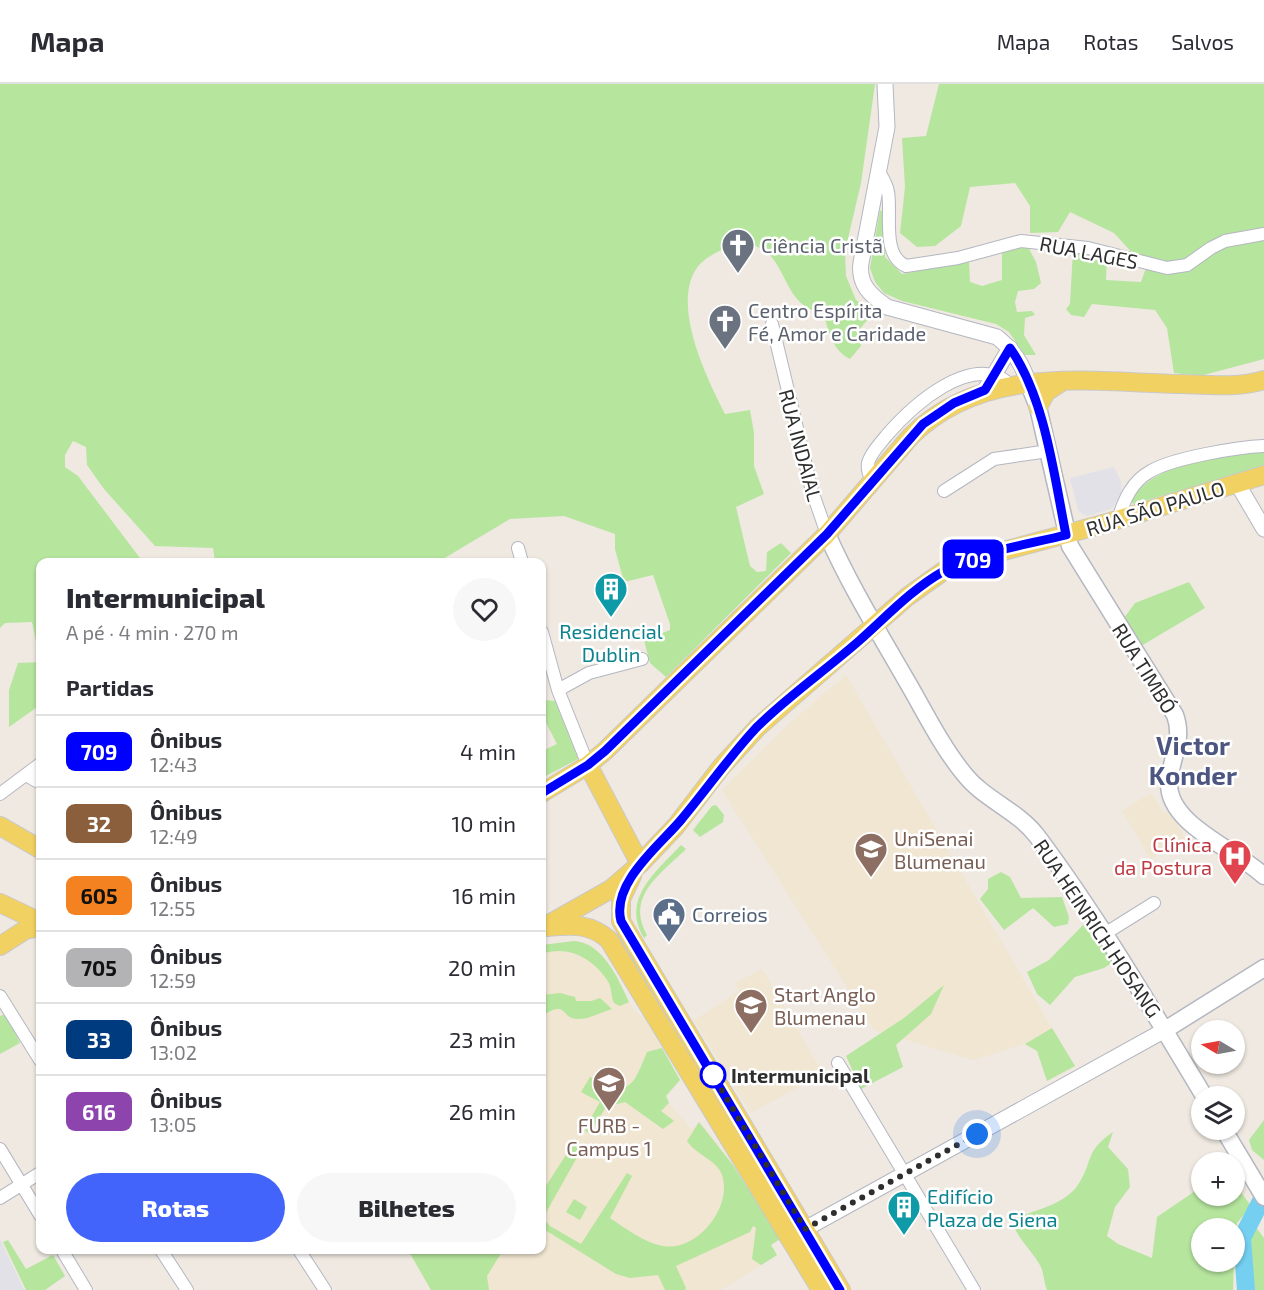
<!DOCTYPE html>
<html lang="pt">
<meta charset="utf-8">
<style>
:root{--surface:#fff;--page:#f7f7f7;--text:#2b2b33;--muted:#7c7c81;--line:#e1e1e2;--accent:#4264fb}
body{margin:0;font-family:"Exo 2",sans-serif;background:var(--page);color:var(--text);height:100vh;display:flex;flex-direction:column;font-size:22px;white-space:nowrap}
*{box-sizing:border-box;margin:0}
p{font-size:20px;color:var(--muted)}
.icon{flex:none;width:33px;height:33px;fill:none;stroke:currentColor;stroke-width:2;stroke-linecap:round;stroke-linejoin:round}
.map{position:relative;flex:1;overflow:hidden}
.details{position:absolute;left:36px;top:474px;width:510px;height:696px;display:flex;flex-direction:column;background:var(--surface);border-radius:12px;box-shadow:0 2px 4px #0004}
.details>*{flex:none}
.badge{padding:0 12px;border-radius:9px;font-size:21px;line-height:39px}
.needle{width:39px;rotate:280deg}
.tools{position:absolute;left:1191px;top:936px;display:grid;gap:12px}
.tools a{display:grid;place-items:center;width:54px;height:54px;border-radius:50%;background:var(--surface);box-shadow:0 2px 4px #0004;font-size:30px}
.you{position:absolute;width:30px;height:30px;margin:-15px;border:4px solid #fff;border-radius:50%;background:#1a73e8;box-shadow:0 0 0 9px #1a73e833}
.map>.badge{position:absolute;translate:-50% -50%;box-shadow:0 0 0 3px #fff}
h2{padding:0 30px;font-size:22px;line-height:54px}
.round{display:grid;place-items:center;flex:none;width:63px;height:63px;border-radius:32px;background:var(--page)}
.head{display:flex;align-items:center;justify-content:space-between;height:102px;padding:0 30px}
h1{font-size:28px;font-weight:800;line-height:45px}
.action{display:flex;gap:12px;margin-top:auto;padding:12px 30px}
.action a{flex:1;height:69px;border-radius:36px;background:var(--accent);color:#fff;font-size:24px;font-weight:800;line-height:69px;text-align:center}
.action a+a{background:var(--page);color:var(--text)}
ul{padding:0;list-style:none}
li{display:flex;align-items:center;gap:18px;height:72px;padding:0 30px;border-top:2px solid var(--line)}
li div{flex:1}
li b{display:block;font-size:22px}
li em{font-style:normal}
li .badge{min-width:66px;font-weight:700;text-align:center}
header{display:flex;align-items:center;gap:36px;box-sizing:border-box;height:84px;padding:0 30px;background:var(--surface);border-bottom:2px solid var(--line)}
header strong{font-size:28px}
nav{display:flex;gap:33px;margin-inline-start:auto;font-size:21px}
.map>svg:first-child{display:block}
</style>
<header>
<strong>Mapa</strong>
<nav><a>Mapa</a><a>Rotas</a><a>Salvos</a></nav>
</header>
<div class="map">
<svg width="1264" height="1206" viewBox="0 0 1264 1206">
<rect width="100%" height="100%" fill="#efe9e1"/>
<path fill="#e3e1e8" d="M 1114,383 L 1121,397 L 1122,406 L 1117,417 L 1111,425 L 1087,432 L 1082,430 L 1078,426 L 1070,394 Z
M 0,1155 L 24,1206 L 0,1206 Z"/>
<path fill="#f0e6d1" d="M 846,591 L 1052,944 L 1025,960 L 973,976 L 874,946 L 722,706 L 791,638 Z
M 1151,709 L 1164,730 L 1169,727 L 1185,754 L 1151,775 L 1122,727 Z
M 574,857 L 589,860 L 605,876 L 635,927 L 645,935 L 680,996 L 666,1012 L 669,1019 L 692,1046 L 699,1038 L 717,1059 L 780,1155 L 771,1161 L 777,1171 L 721,1206 L 431,1206 L 408,1166 L 542,1166 L 542,861 Z
M 762,885 L 823,989 L 751,1029 L 694,936 L 739,907 L 735,899 Z"/>
<path fill="#b6e59e" d="M 0,0 L 875,0 L 861,99 L 845,167 L 846,192 L 856,216 L 874,228 L 858,247 L 861,262 L 850,275 C 833,267 828,247 824,230 C 786,222 790,191 767,168 C 761,163 748,160 741,156 C 729,163 710,170 701,179 C 667,214 707,295 725,330 L 750,326 L 754,349 L 754,382 L 764,410 L 736,423 L 750,482 L 757,488 L 766,487 L 767,468 L 781,459 L 791,469 L 666,593 L 650,579 L 644,556 L 670,546 L 670,540 L 653,491 L 624,498 L 615,465 L 615,450 L 564,432 L 510,435 L 438,478 L 215,478 L 213,464 L 155,462 L 104,405 L 87,381 L 86,363 L 73,357 L 65,371 L 65,383 L 78,392 L 143,478 L 40,478 L 40,577 L 32,538 L 5,539 L 0,544 Z
M 939,0 L 1264,0 L 1264,275 L 1200,292 L 1174,289 L 1167,244 L 1155,226 L 1092,220 L 1084,233 L 1071,231 L 1066,225 L 1070,220 L 1073,166 L 1107,173 L 1106,196 L 1141,198 L 1146,184 L 1114,149 L 1070,128 L 1058,148 L 1030,149 L 1030,122 L 1015,99 L 970,103 L 961,142 L 935,162 L 917,163 L 900,149 L 905,103 L 902,54 L 926,52 Z
M 880,126 L 883,128 L 885,173 L 902,190 L 969,177 L 970,198 L 982,202 L 1002,196 L 1002,168 L 1027,161 L 1036,178 L 1041,199 L 1034,205 L 1018,207 L 1015,218 L 1017,228 L 1032,227 L 1035,231 L 1025,234 L 1024,251 L 1036,271 L 1025,271 L 1009,248 L 996,240 L 902,217 L 884,209 L 875,198 L 870,184 Z
M 1264,366 L 1264,383 L 1133,420 L 1131,415 C 1159,376 1220,373 1264,366 Z
M 1189,498 L 1205,524 L 1141,562 L 1124,534 L 1135,519 Z
M 40,578 L 40,621 L 9,643 L 9,606 L 18,579 Z
M 545,616 L 555,617 L 578,675 L 542,694 L 542,667 L 557,660 L 543,633 Z
M 716,721 L 724,731 L 723,738 L 700,753 L 693,746 L 712,722 Z
M 681,761 L 686,765 C 661,790 625,812 647,851 L 644,854 C 620,815 657,787 681,761 Z
M 1001,788 L 1010,793 L 1021,814 L 1062,813 L 1069,833 L 1068,840 L 1054,843 L 1033,824 L 1004,846 L 980,815 L 988,805 L 988,795 Z
M 1086,838 L 1113,878 L 1104,884 L 1075,893 L 1050,921 L 1037,910 L 1027,888 L 1049,876 Z
M 574,857 C 603,859 618,894 629,918 L 620,922 L 614,919 C 610,912 613,904 607,896 C 592,874 568,861 542,870 L 542,861 Z
M 944,901 L 931,930 L 896,961 L 903,983 L 861,1005 L 846,972 L 904,934 Z
M 560,909 L 575,913 L 576,917 L 591,917 L 600,914 L 612,925 C 602,928 589,935 579,935 C 560,936 569,914 542,932 L 542,911 Z
M 6,930 L 20,959 L 0,970 L 0,932 Z
M 1052,944 L 1075,982 L 1047,997 L 1037,967 L 1025,960 Z
M 662,964 L 680,996 L 666,1012 L 669,1019 L 661,1027 L 674,1037 L 663,1045 L 625,1018 L 606,1023 L 590,1049 L 586,1048 L 585,1044 L 600,1018 L 581,1008 L 590,993 C 630,1011 631,1007 647,968 Z
M 1264,1036 L 1264,1076 L 1252,1066 L 1249,1056 Z
M 699,1038 L 733,1081 L 780,1155 L 771,1161 L 777,1171 L 761,1181 L 752,1175 L 756,1144 L 753,1142 L 750,1148 L 676,1182 L 686,1204 L 685,1206 L 665,1206 L 658,1191 L 630,1194 L 616,1190 L 542,1144 L 542,1108 L 571,1063 L 578,1062 L 580,1068 L 543,1134 L 550,1142 L 581,1160 L 627,1089 L 632,1092 L 610,1134 C 625,1144 645,1159 663,1162 C 697,1168 733,1123 722,1091 C 717,1076 696,1071 687,1057 Z
M 1113,1048 L 1108,1063 L 1128,1085 L 1130,1103 L 1115,1123 L 1107,1152 L 1118,1160 L 1152,1174 L 1157,1133 L 1201,1103 L 1202,1112 L 1234,1112 L 1235,1100 L 1251,1122 L 1237,1139 L 1235,1168 L 1234,1144 L 1202,1144 L 1202,1178 L 1234,1178 L 1233,1206 L 1047,1206 C 1044,1199 1044,1190 1041,1183 C 1033,1167 1014,1152 1012,1135 C 1033,1127 1064,1121 1078,1101 C 1094,1076 1084,1068 1113,1048 Z
M 574,1115 L 587,1123 L 580,1136 L 566,1128 Z
M 1255,1142 L 1264,1154 L 1264,1206 L 1254,1206 L 1250,1149 Z
M 8,1156 L 26,1185 L 53,1171 L 65,1192 L 45,1206 L 26,1206 L 3,1158 Z
M 408,1166 L 503,1166 L 487,1192 L 489,1206 L 431,1206 Z"/>
<g fill="none" stroke-linecap="round" stroke-linejoin="round">
<path stroke="#75cff0" stroke-width="18" d="M 1246,1206 L 1242,1154 L 1264,1111"/>
<defs>
<path id="minor" d="M 878,86 C 882,93 887,100 888,108 C 892,130 881,171 906,182 L 958,174 L 1021,157 L 1088,164 L 1167,184 L 1187,181 L 1211,164 L 1225,157 L 1264,150
M 772,240 L 812,407 L 827,450
M 872,396 C 869,391 867,385 868,379 C 871,368 880,360 886,352 C 911,323 971,267 1010,300
M 944,407 L 994,375 L 1048,367
M 1118,435 C 1124,416 1132,397 1151,387 C 1173,374 1238,363 1264,362
M 518,464 L 522,478
M 542,548 L 558,606 L 588,681
M 558,606 L 589,589 L 642,575
M 26,691 L 40,699
M 0,710 L 40,680
M 1106,849 L 1154,819
M 0,912 L 40,976
M 838,979 L 974,1206
M 0,1065 L 40,1131
M 0,1114 L 40,1089
M 62,1166 L 86,1206
M 161,1166 L 187,1206
M 299,1166 L 325,1206"/>
<path id="tertiary" d="M 885,0 L 887,43 L 861,179 C 858,200 870,211 887,223 L 997,253 C 1013,266 1022,279 1028,298
M 985,306 L 1010,264
M 1237,399 L 1264,445
M 805,1145 L 1165,946"/>
<path id="secondary" d="M 1028,298 L 1038,323 L 1070,462 L 1175,631 C 1184,655 1171,674 1169,698 C 1167,741 1236,765 1264,792
M 827,450 C 849,500 878,547 905,594 C 924,626 941,662 965,691 C 985,716 1017,726 1037,752 C 1099,835 1151,924 1204,1012
M 1165,946 L 1264,884
M 1224,1046 L 1264,1113"/>
<path id="primary" d="M 1038,323 L 1046,308 L 1063,297
M 588,681 L 640,780
M 542,709 L 588,681 L 605,667 L 827,450 L 911,352 C 984,280 1088,298 1182,300 C 1209,301 1238,304 1264,296
M 0,742 L 40,765
M 632,792 L 621,815 L 621,837 L 841,1206
M 0,819 L 40,838
M 548,843 C 572,841 590,839 609,856 L 821,1206
M 542,844 L 611,805 L 640,780 L 676,742 L 722,682 L 758,643 L 907,513 L 945,486 L 970,476 L 1107,439 L 1264,391
M 0,862 L 25,846 L 40,843"/>
</defs>
<use href="#minor" stroke="#b4b7c1" stroke-width="14"/>
<use href="#tertiary" stroke="#b4b7c1" stroke-width="17"/>
<use href="#secondary" stroke="#b4b7c1" stroke-width="19"/>
<use href="#primary" stroke="#c9c9c9" stroke-width="20"/>
<use href="#minor" stroke="#fff" stroke-width="12"/>
<use href="#tertiary" stroke="#fff" stroke-width="15"/>
<use href="#secondary" stroke="#fff" stroke-width="16"/>
<use href="#primary" stroke="#f2d163" stroke-width="18"/>
</g>
<g fill="none" stroke-linecap="round" stroke-linejoin="round">
<defs>
<path id="line" d="M 542,709 L 588,681 L 605,667 L 827,450 L 923,340 L 954,319 L 985,306 L 1010,264 C 1045,314 1054,391 1066,451 C 1026,461 980,467 944,487 C 912,505 887,532 860,556 C 826,586 788,612 756,644 C 729,673 707,705 681,736 C 660,761 611,799 621,837 L 840,1206"/>
</defs>
<use href="#line" stroke="#fff" stroke-width="14"/>
<use href="#line" stroke="#00f" stroke-width="9"/>
<path stroke="#2e2e2e" stroke-width="6" stroke-dasharray="0 10.8" d="M 713,991 L 709,985 L 805,1145 L 977,1050"/>
</g>
<defs>
<symbol id="church-pin" viewBox="-11 -11 22 30"><path d="M0 17L-7.5 6A9.5 9.5 0 1 1 7.5 6Z" fill="#6b7280" stroke="#fff"/><path d="M-1.2-6h2.4v3.5h3.3v2.4h-3.3V6h-2.4V-.1h-3.3v-2.4h3.3Z" fill="#fff"/></symbol>
<symbol id="building-pin" viewBox="-11 -11 22 30"><path d="M0 17L-7.5 6A9.5 9.5 0 1 1 7.5 6Z" fill="#0f9aa8" stroke="#fff"/><path d="M-4-6H4V6H1V3H-1V6H-4ZM-2.5-4.3h1.7v1.8h-1.7ZM.8-4.3h1.7v1.8H.8ZM-2.5-1h1.7V.8h-1.7ZM.8-1h1.7V.8H.8Z" fill="#fff"/></symbol>
<symbol id="university-pin" viewBox="-11 -11 22 30"><path d="M0 17L-7.5 6A9.5 9.5 0 1 1 7.5 6Z" fill="#8d6e63" stroke="#fff"/><path d="M0-5L7-2L0 1L-7-2ZM-4 1L0 2.5L4 1V4Q0 6-4 4Z" fill="#fff"/></symbol>
<symbol id="hospital-pin" viewBox="-11 -11 22 30"><path d="M0 17L-7.5 6A9.5 9.5 0 1 1 7.5 6Z" fill="#e0444e" stroke="#fff"/><path d="M-5-5h3v3.5h4V-5h3V5h-3V1.5h-4V5h-3Z" fill="#fff"/></symbol>
<symbol id="civic-pin" viewBox="-11 -11 22 30"><path d="M0 17L-7.5 6A9.5 9.5 0 1 1 7.5 6Z" fill="#5c6f8a" stroke="#fff"/><path d="M-.6-6.5H3V-4.5H.6V-3L4-1V1h2V6H-6V1h2V-1L-.6-3ZM-1.2 2.5V6h2.4V2.5Z" fill="#fff"/></symbol>
<symbol id="school-pin" viewBox="-11 -11 22 30"><path d="M0 17L-7.5 6A9.5 9.5 0 1 1 7.5 6Z" fill="#8d6e63" stroke="#fff"/><path d="M0-5L7-2L0 1L-7-2ZM-4 1L0 2.5L4 1V4Q0 6-4 4Z" fill="#fff"/></symbol>
</defs>
<g fill-rule="evenodd">
<use href="#church-pin" x="719" y="142" width="38" height="52"/>
<use href="#church-pin" x="706" y="218" width="38" height="52"/>
<use href="#building-pin" x="592" y="486" width="38" height="52"/>
<use href="#university-pin" x="852" y="746" width="38" height="52"/>
<use href="#hospital-pin" x="1216" y="753" width="38" height="52"/>
<use href="#civic-pin" x="650" y="811" width="38" height="52"/>
<use href="#school-pin" x="732" y="902" width="38" height="52"/>
<use href="#university-pin" x="590" y="980" width="38" height="52"/>
<use href="#building-pin" x="885" y="1104" width="38" height="52"/>
</g>
<circle fill="#fff" stroke="#00f" stroke-width="3" cx="713" cy="991" r="12"/>
<g text-anchor="middle" dominant-baseline="central" stroke-width="5" stroke-linejoin="round" paint-order="stroke">
<g font-size="20" fill="#5b616d" stroke="#fff" text-anchor="start">
<text x="761" y="161">Ciência Cristã</text>
<text x="748" y="226">Centro Espírita<tspan x="748" dy="23">Fé, Amor e Caridade</tspan></text>
</g>
<g font-size="20" fill="#2e2e2e" stroke="#fff">
<text transform="translate(1089 168) rotate(11)">RUA LAGES</text>
<text transform="translate(801 361) rotate(75)">RUA INDAIAL</text>
<text transform="translate(1155 424) rotate(-17)">RUA SÃO PAULO</text>
<text transform="translate(1145 584) rotate(58)">RUA TIMBÓ</text>
<text transform="translate(1098 844) rotate(56)">RUA HEINRICH HOSANG</text>
</g>
<g font-size="20" fill="#0d838f" stroke="#fff">
<text x="611" y="547">Residencial<tspan x="611" dy="23">Dublin</tspan></text>
<text x="927" y="1112" text-anchor="start">Edifício<tspan x="927" dy="23">Plaza de Siena</tspan></text>
</g>
<g font-size="20" fill="#785e54" stroke="#fff" text-anchor="start">
<text x="894" y="754">UniSenai<tspan x="894" dy="23">Blumenau</tspan></text>
<text x="774" y="910">Start Anglo<tspan x="774" dy="23">Blumenau</tspan></text>
<text x="609" y="1041" text-anchor="middle">FURB -<tspan x="609" dy="23">Campus 1</tspan></text>
</g>
<g font-size="20" fill="#be3a42" stroke="#fff" text-anchor="end">
<text x="1212" y="760">Clínica<tspan x="1212" dy="23">da Postura</tspan></text>
</g>
<g font-size="20" fill="#4e5e75" stroke="#fff" text-anchor="start">
<text x="692" y="830">Correios</text>
</g>
<g font-size="20" font-weight="bold" fill="#2e2e2e" stroke="#fff" text-anchor="start">
<text x="731" y="991">Intermunicipal</text>
</g>
<g font-size="26" font-weight="bold" fill="#4d5680" stroke="#fff">
<text x="1193" y="660">Victor<tspan x="1193" dy="30">Konder</tspan></text>
</g>
</g>
</svg>
<div class="tools">
<a><svg class="needle" viewBox="-14 -14 28 28"><path d="M0-13l5 13h-10z" fill="#e53935"/><path d="M0 13l5-13h-10z" fill="#7c7c81"/></svg></a>
<a><svg class="icon" aria-label="layers" viewBox="0 0 24 24"><path d="M12 4l9 5-9 5-9-5zM3 14l9 5 9-5"/></svg></a>
<a>+</a>
<a>−</a>
</div>
<div class="you" style="left:977px;top:1050px"></div>
<b class="badge" style="left:973px;top:475px;background:#00f;color:#fff">709</b>
<section class="details">
<div class="head"><div><h1>Intermunicipal</h1><p>A pé · 4 min · 270 m</p></div><a class="round"><svg class="icon" aria-label="heart" viewBox="0 0 24 24"><path d="M12 20l-8-8c-3-5 5-10 8-4 3-6 11-1 8 4z"/></svg></a></div>
<h2>Partidas</h2>
<ul>
<li><span class="badge" style="background:#00f;color:#fff">709</span><div><b>Ônibus</b><p>12:43</p></div><em>4 min</em></li>
<li><span class="badge" style="background:#8b5e3c;color:#fff">32</span><div><b>Ônibus</b><p>12:49</p></div><em>10 min</em></li>
<li><span class="badge" style="background:#f58220;color:#111">605</span><div><b>Ônibus</b><p>12:55</p></div><em>16 min</em></li>
<li><span class="badge" style="background:#b3b3b5;color:#111">705</span><div><b>Ônibus</b><p>12:59</p></div><em>20 min</em></li>
<li><span class="badge" style="background:#003b80;color:#fff">33</span><div><b>Ônibus</b><p>13:02</p></div><em>23 min</em></li>
<li><span class="badge" style="background:#8e44ad;color:#fff">616</span><div><b>Ônibus</b><p>13:05</p></div><em>26 min</em></li>
</ul>
<div class="action"><a>Rotas</a><a>Bilhetes</a></div>
</section>
</div>
